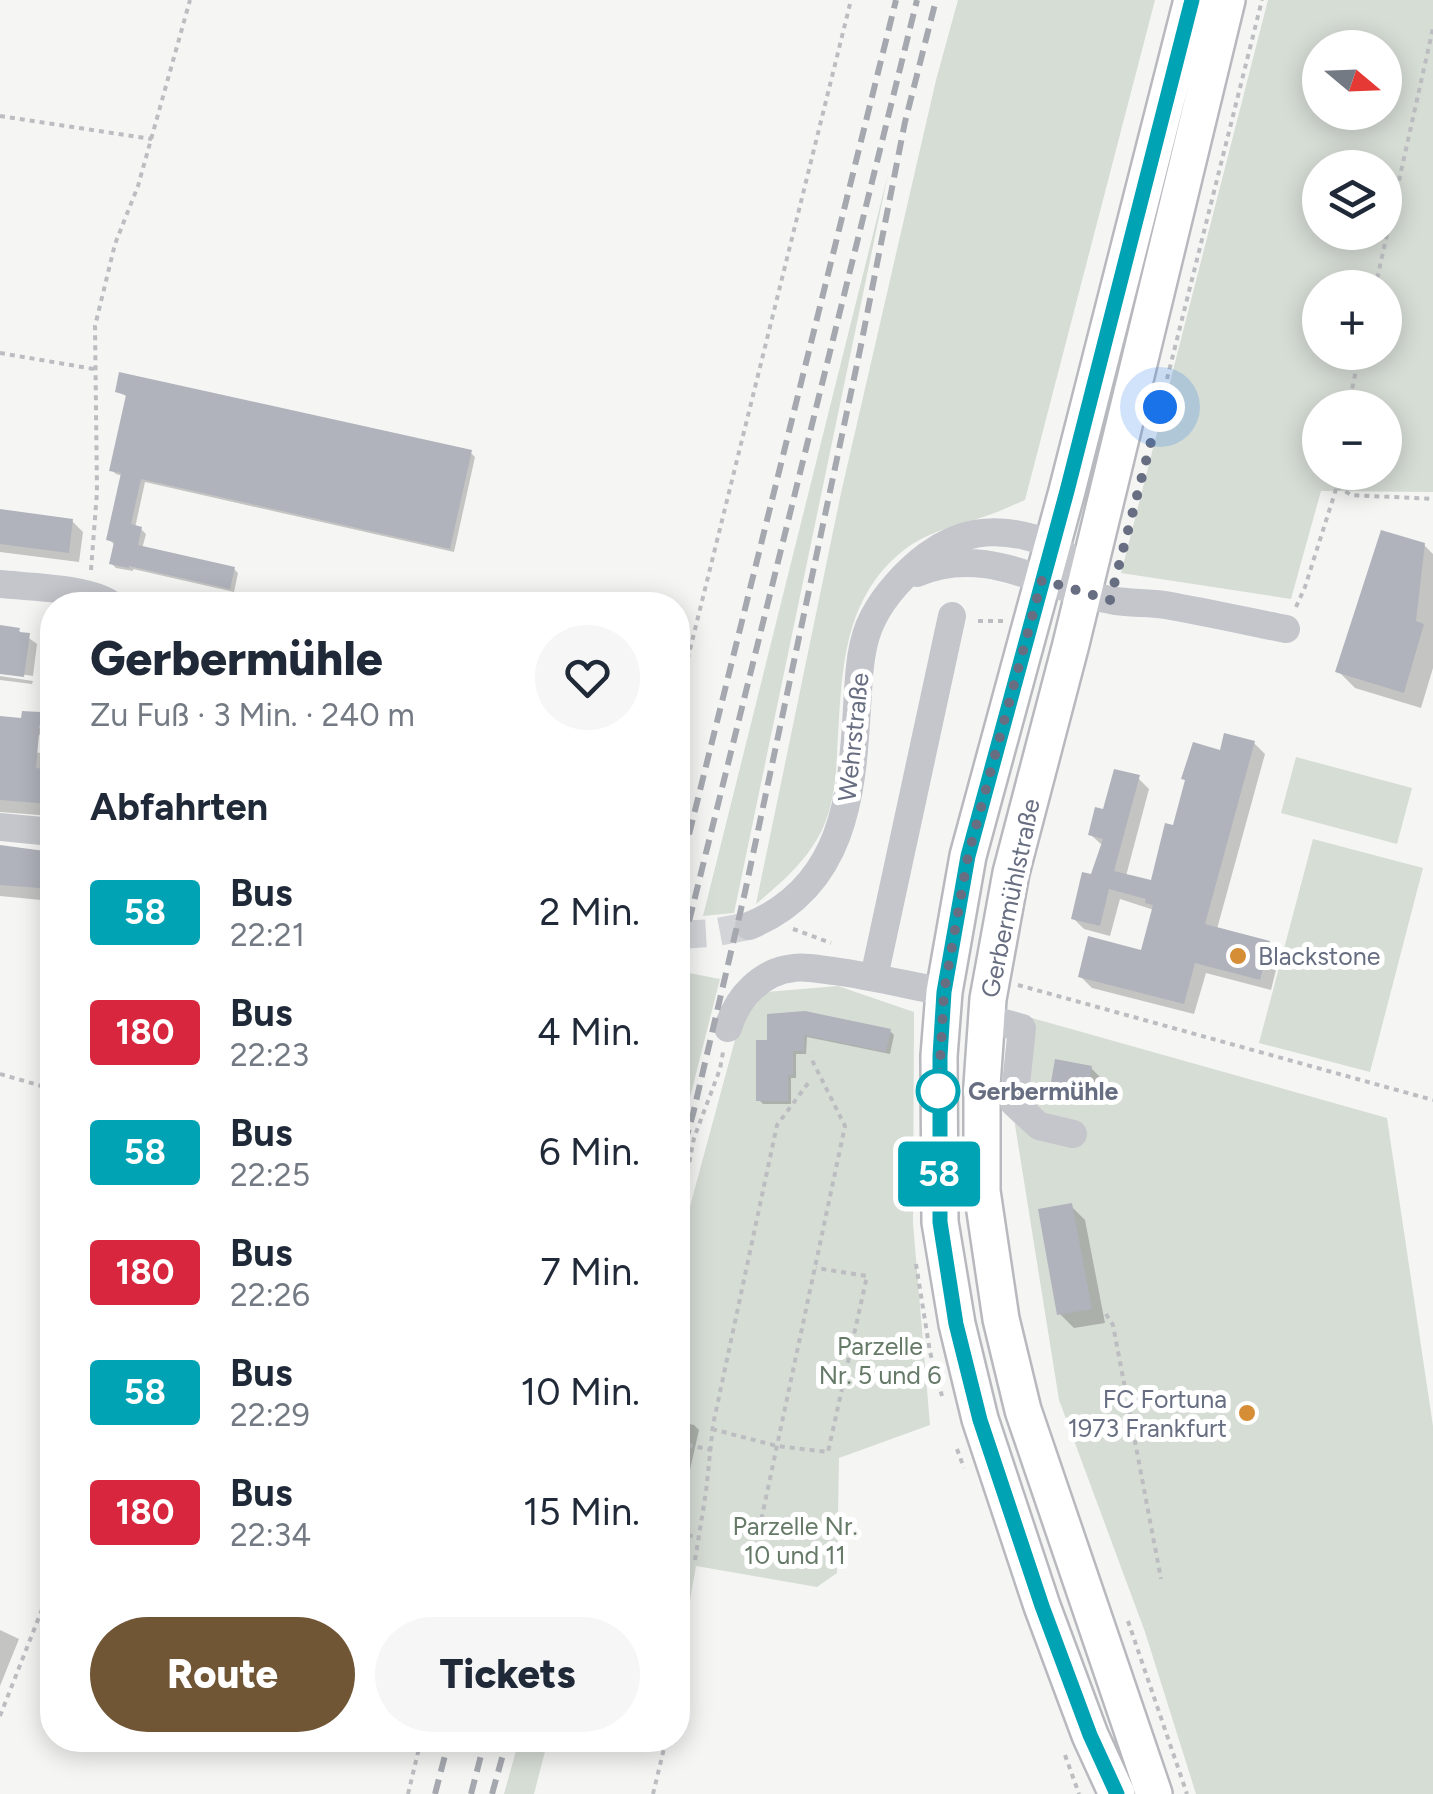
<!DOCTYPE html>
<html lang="de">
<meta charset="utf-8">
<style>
:root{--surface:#fff;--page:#f6f6f7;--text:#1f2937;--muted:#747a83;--accent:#715636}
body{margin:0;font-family:Figtree,sans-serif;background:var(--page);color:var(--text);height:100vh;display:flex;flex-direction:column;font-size:38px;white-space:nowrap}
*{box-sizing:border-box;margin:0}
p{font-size:32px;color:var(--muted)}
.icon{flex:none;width:55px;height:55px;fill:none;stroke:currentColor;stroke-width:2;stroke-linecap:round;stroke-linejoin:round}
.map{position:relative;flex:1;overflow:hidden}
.drawer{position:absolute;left:40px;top:592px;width:650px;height:1160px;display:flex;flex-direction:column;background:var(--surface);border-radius:40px;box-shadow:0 5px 25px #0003}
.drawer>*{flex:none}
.badge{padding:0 20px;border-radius:8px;font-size:35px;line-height:65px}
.needle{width:65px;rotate:109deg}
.buttons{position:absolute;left:1302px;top:30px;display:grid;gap:20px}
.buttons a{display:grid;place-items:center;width:100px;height:100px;border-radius:50%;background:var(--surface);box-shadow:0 5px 25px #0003;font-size:50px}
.you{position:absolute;width:50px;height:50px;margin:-25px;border:8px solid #fff;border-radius:50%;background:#1a73e8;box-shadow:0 0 0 15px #1a73e833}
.map>.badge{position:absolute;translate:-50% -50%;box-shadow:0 0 0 5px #fff}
h2{padding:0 50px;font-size:38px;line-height:90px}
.round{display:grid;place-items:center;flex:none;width:105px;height:105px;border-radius:52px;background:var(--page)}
.summary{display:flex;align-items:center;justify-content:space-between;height:170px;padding:0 50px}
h1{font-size:48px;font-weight:800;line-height:75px}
.button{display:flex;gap:20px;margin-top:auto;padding:20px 50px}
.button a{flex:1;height:115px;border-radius:60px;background:var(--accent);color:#fff;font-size:40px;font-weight:800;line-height:115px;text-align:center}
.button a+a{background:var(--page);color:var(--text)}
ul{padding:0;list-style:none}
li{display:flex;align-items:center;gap:30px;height:120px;padding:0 50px}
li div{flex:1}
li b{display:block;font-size:38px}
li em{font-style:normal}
li .badge{min-width:110px;font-weight:700;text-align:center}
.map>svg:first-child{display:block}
</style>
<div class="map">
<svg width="1433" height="1794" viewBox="0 0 1433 1794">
<rect width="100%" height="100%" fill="#f5f6f4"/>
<path fill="#d6ddd5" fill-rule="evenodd" d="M 958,0 L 1155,0 L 1025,500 C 1013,505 1001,511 989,515 C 957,526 925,531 898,555 C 839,606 842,683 837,755 C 836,779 833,807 822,830 C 806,862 783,881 756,904 L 841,493 L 936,80 Z
M 1268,0 L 1433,0 L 1433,492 L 1321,491 L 1291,599 L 1121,573 ZM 1320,48 L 1385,48 L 1385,112 L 1320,112 ZM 1320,168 L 1385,168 L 1385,232 L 1320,232 ZM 1320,288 L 1385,288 L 1385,352 L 1320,352 ZM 1320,408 L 1385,408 L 1385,472 L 1320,472 Z
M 888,174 L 734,913 L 703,916 Z
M 1296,757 L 1412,788 L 1397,844 L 1281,813 Z
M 1313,839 L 1423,868 L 1370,1072 L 1259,1043 Z
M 689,973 L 720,979 L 678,1145 L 678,1020 Z
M 838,986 L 914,1012 L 913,1223 L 930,1425 L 839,1458 L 837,1573 L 817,1587 L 696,1566 L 678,1669 L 678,1251 L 739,1025 L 766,992 Z
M 1032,1018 L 1387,1118 L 1433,1426 L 1433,1794 L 1196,1794 L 1145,1632 L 1059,1400 L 1015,1125 Z
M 519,1740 L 548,1740 L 534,1794 L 504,1794 Z"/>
<path fill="#0003" d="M 118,392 L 470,452 L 475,457 L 454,552 L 145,482 L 135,528 L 141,529 L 146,534 L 142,549 L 234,569 L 238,573 L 234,592 L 133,569 L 133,571 L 116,568 L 111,563 L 114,544 L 109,540 L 123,476 L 116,474 L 111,470 L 128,397 Z
M 0,512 L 72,521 L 83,532 L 79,562 L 0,552 Z
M 1424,545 L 1433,554 L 1433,668 L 1421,708 L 1355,688 L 1338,671 Z
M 18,630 L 37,644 L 33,676 L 0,671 Z
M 0,676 L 33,681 L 32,684 L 0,680 Z
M 52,726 L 52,742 L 45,741 L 34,729 Z
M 1254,743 L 1265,754 L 1217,929 L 1269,943 L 1280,954 L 1271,990 L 1206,973 L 1194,1014 L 1092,988 L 1081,977 L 1143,953 L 1154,910 L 1120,899 L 1110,936 L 1084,929 L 1073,918 L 1103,846 L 1091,835 L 1105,812 L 1138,778 L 1149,789 L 1126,876 L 1152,883 L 1175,828 L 1221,753 Z
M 0,749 L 52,754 L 52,816 L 0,812 Z
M 0,847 L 52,854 L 52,901 L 0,896 Z
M 769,1016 L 890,1031 L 894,1035 L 890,1054 L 807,1037 L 806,1054 L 796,1054 L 796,1078 L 791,1078 L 791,1104 L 763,1104 L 759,1100 L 769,1042 Z
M 1091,1068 L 1100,1077 L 1096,1101 L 1079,1098 L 1078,1105 L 1060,1102 L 1051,1093 Z
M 1071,1206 L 1085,1220 L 1105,1323 L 1074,1328 L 1060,1314 Z
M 678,1421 L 694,1425 L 699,1430 L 682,1505 L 678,1504 Z
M 0,1630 L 19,1639 L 0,1686 Z"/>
<path fill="#b0b3bb" d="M 119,372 L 472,450 L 450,549 L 141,479 L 131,524 L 142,527 L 138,545 L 235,567 L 230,589 L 129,566 L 129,568 L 109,564 L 114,542 L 106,540 L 121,473 L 109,471 L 126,395 L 115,392 Z
M 0,509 L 73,519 L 69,553 L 0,544 Z
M 1381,530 L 1425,543 L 1416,621 L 1424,624 L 1404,693 L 1335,672 Z
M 0,625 L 20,628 L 19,632 L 30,633 L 24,677 L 0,674 Z
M 22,711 L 41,712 L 36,768 L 52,770 L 51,804 L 0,800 L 0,716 L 21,718 Z
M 1224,733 L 1255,741 L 1205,924 L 1270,941 L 1260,980 L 1195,963 L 1184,1004 L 1078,977 L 1088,936 L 1141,950 L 1153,905 L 1145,903 L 1146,899 L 1109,889 L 1100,926 L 1071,919 L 1082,872 L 1091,874 L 1103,839 L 1088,835 L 1095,807 L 1103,809 L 1114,769 L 1140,775 L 1114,871 L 1151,880 L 1165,823 L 1173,825 L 1185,780 L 1181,779 L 1193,742 L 1220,750 Z
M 0,845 L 52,852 L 52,889 L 0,885 Z
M 805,1011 L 891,1029 L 886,1052 L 804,1035 L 804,1051 L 793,1051 L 793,1075 L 788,1075 L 788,1101 L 756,1101 L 756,1040 L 767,1040 L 767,1014 Z
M 1055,1059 L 1092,1066 L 1087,1093 L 1071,1091 L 1070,1097 L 1049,1094 Z
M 1072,1203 L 1092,1309 L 1057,1315 L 1038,1209 Z"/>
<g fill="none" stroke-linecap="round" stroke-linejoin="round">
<path stroke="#d2d4d8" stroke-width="28" stroke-dasharray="28 14" stroke-linecap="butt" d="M 678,935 L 712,933 L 749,926"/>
<defs>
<path id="major" d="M 1117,1794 L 1090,1735 L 1042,1606 L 980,1419 L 957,1324 L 940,1222 L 939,1056 L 944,992 L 968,856 L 1067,491 L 1192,0
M 1154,1794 L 1023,1410 L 1001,1319 L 982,1191 L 982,1085 L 988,999 L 1011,873 L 1071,644 L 1227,0"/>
</defs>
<use href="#major" stroke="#b8b9be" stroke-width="40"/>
<path stroke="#bcbdc0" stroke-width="4" stroke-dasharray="5 5" stroke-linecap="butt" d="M 0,116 L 152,139
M 1375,288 L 1433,28
M 0,353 L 94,369
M 1167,379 L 1262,0
M 1348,408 L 1360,352
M 1337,486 L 1351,495 L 1433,499
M 91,570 L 97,492 L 95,326 L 115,244 L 138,186 L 190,0
M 1296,607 L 1305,587 L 1337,486 L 1335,472
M 978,621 L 1003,621
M 678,698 L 851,0
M 793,929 L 831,943
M 1018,985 L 1433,1100
M 0,1074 L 52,1089
M 678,1221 L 694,1138 L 720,1069 L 723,1052
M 916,1264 L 930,1352 L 942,1396
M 1106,1314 L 1113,1325 L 1161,1579
M 712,1429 L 777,1446 L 828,1452 L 867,1276 L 816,1268
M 678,1443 L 712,1450
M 957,1449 L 964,1468
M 678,1533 L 697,1537
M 695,1560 L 706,1492 L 713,1425 L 777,1125 L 809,1082
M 751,1568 L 845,1126 L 810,1056
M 1128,1621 L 1187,1794
M 0,1716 L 52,1584
M 1065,1755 L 1079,1794
M 408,1794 L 421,1740
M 653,1794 L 666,1740"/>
<path stroke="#c5c6cb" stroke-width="28" d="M 917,573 C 986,543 1044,588 1111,600 C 1129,604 1147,602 1165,605 C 1205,612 1246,621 1286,629
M 0,584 C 29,587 91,588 112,605
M 0,827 L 52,832
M 749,926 C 844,887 852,796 857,708 C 859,678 859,645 873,618 C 885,594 907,571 928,555 C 960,532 991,527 1029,537 C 1062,545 1076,560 1083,593
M 874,977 L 952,616
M 986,1018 L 1022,1028 L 1014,1103 L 1039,1126 L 1073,1134
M 728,1028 C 737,998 761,971 794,968 C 807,966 821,970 834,971 C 871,976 907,985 944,992"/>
<use href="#major" stroke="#fff" stroke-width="35"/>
<path stroke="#a5a8af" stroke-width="6" stroke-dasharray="15 8" stroke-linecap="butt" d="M 678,879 L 896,0
M 678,966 L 917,0
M 678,1166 L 693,1114 L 745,892 L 860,350 L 905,122 L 936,0
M 435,1794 L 449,1740
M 471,1794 L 485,1740
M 492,1794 L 507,1740"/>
</g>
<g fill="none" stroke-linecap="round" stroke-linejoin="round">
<defs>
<path id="line" d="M 1117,1794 L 1090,1735 L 1042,1606 L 980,1420 L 956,1324 L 940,1222 L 940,1056 L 944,992 L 968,856 L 1067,491 L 1192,0"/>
</defs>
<use href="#line" stroke="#fff" stroke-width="22"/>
<use href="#line" stroke="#00a3b4" stroke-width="15"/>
<path stroke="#686e82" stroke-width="10" stroke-dasharray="0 18" d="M 938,1091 L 938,1100 L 944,992 L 968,856 L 1042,580 L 1110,600 L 1160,407"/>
</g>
<g fill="#d58e35" stroke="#fff" stroke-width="4">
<circle cx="1238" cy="956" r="10"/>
<circle cx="1247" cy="1413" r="10"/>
</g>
<circle fill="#fff" stroke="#00a3b4" stroke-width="5" cx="938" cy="1091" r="20"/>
<g text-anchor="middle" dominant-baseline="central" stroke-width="10" stroke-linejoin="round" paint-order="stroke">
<g font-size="25" fill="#686e82" stroke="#fff">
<text transform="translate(853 737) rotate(-84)">Wehrstraße</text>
<text transform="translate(1010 898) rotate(-78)">Gerbermühlstraße</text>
</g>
<g font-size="25" fill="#686e82" stroke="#fff" text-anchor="start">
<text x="1258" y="956">Blackstone</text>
<text x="1227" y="1399" text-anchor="end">FC Fortuna<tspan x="1227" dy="29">1973 Frankfurt</tspan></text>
</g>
<g font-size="25" font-weight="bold" fill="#686e82" stroke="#fff" text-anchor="start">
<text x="968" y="1091">Gerbermühle</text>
</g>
<g font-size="25" fill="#667a68" stroke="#fff">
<text x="880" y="1346">Parzelle<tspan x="880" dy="29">Nr. 5 und 6</tspan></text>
<text x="795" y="1526">Parzelle Nr.<tspan x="795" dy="29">10 und 11</tspan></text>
</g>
</g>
</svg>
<div class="buttons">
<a><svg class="needle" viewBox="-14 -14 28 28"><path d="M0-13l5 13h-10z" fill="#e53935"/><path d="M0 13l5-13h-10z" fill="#747a83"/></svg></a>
<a><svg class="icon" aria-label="layers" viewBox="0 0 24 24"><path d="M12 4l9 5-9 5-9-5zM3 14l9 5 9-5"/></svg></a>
<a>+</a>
<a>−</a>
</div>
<div class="you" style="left:1160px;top:407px"></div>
<b class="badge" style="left:939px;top:1174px;background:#00a3b4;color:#fff">58</b>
<section class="drawer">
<div class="summary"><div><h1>Gerbermühle</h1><p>Zu Fuß · 3 Min. · 240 m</p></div><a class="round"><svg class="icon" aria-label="heart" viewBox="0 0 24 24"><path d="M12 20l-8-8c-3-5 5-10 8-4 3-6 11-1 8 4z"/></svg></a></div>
<h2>Abfahrten</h2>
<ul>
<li><span class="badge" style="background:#00a3b4;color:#fff">58</span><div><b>Bus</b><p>22:21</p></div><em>2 Min.</em></li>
<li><span class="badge" style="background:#d7263d;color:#fff">180</span><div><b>Bus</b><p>22:23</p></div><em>4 Min.</em></li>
<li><span class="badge" style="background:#00a3b4;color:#fff">58</span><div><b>Bus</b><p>22:25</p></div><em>6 Min.</em></li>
<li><span class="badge" style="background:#d7263d;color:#fff">180</span><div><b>Bus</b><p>22:26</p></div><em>7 Min.</em></li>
<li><span class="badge" style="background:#00a3b4;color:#fff">58</span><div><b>Bus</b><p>22:29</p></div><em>10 Min.</em></li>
<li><span class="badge" style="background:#d7263d;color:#fff">180</span><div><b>Bus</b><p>22:34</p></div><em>15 Min.</em></li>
</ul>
<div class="button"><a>Route</a><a>Tickets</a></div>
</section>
</div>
